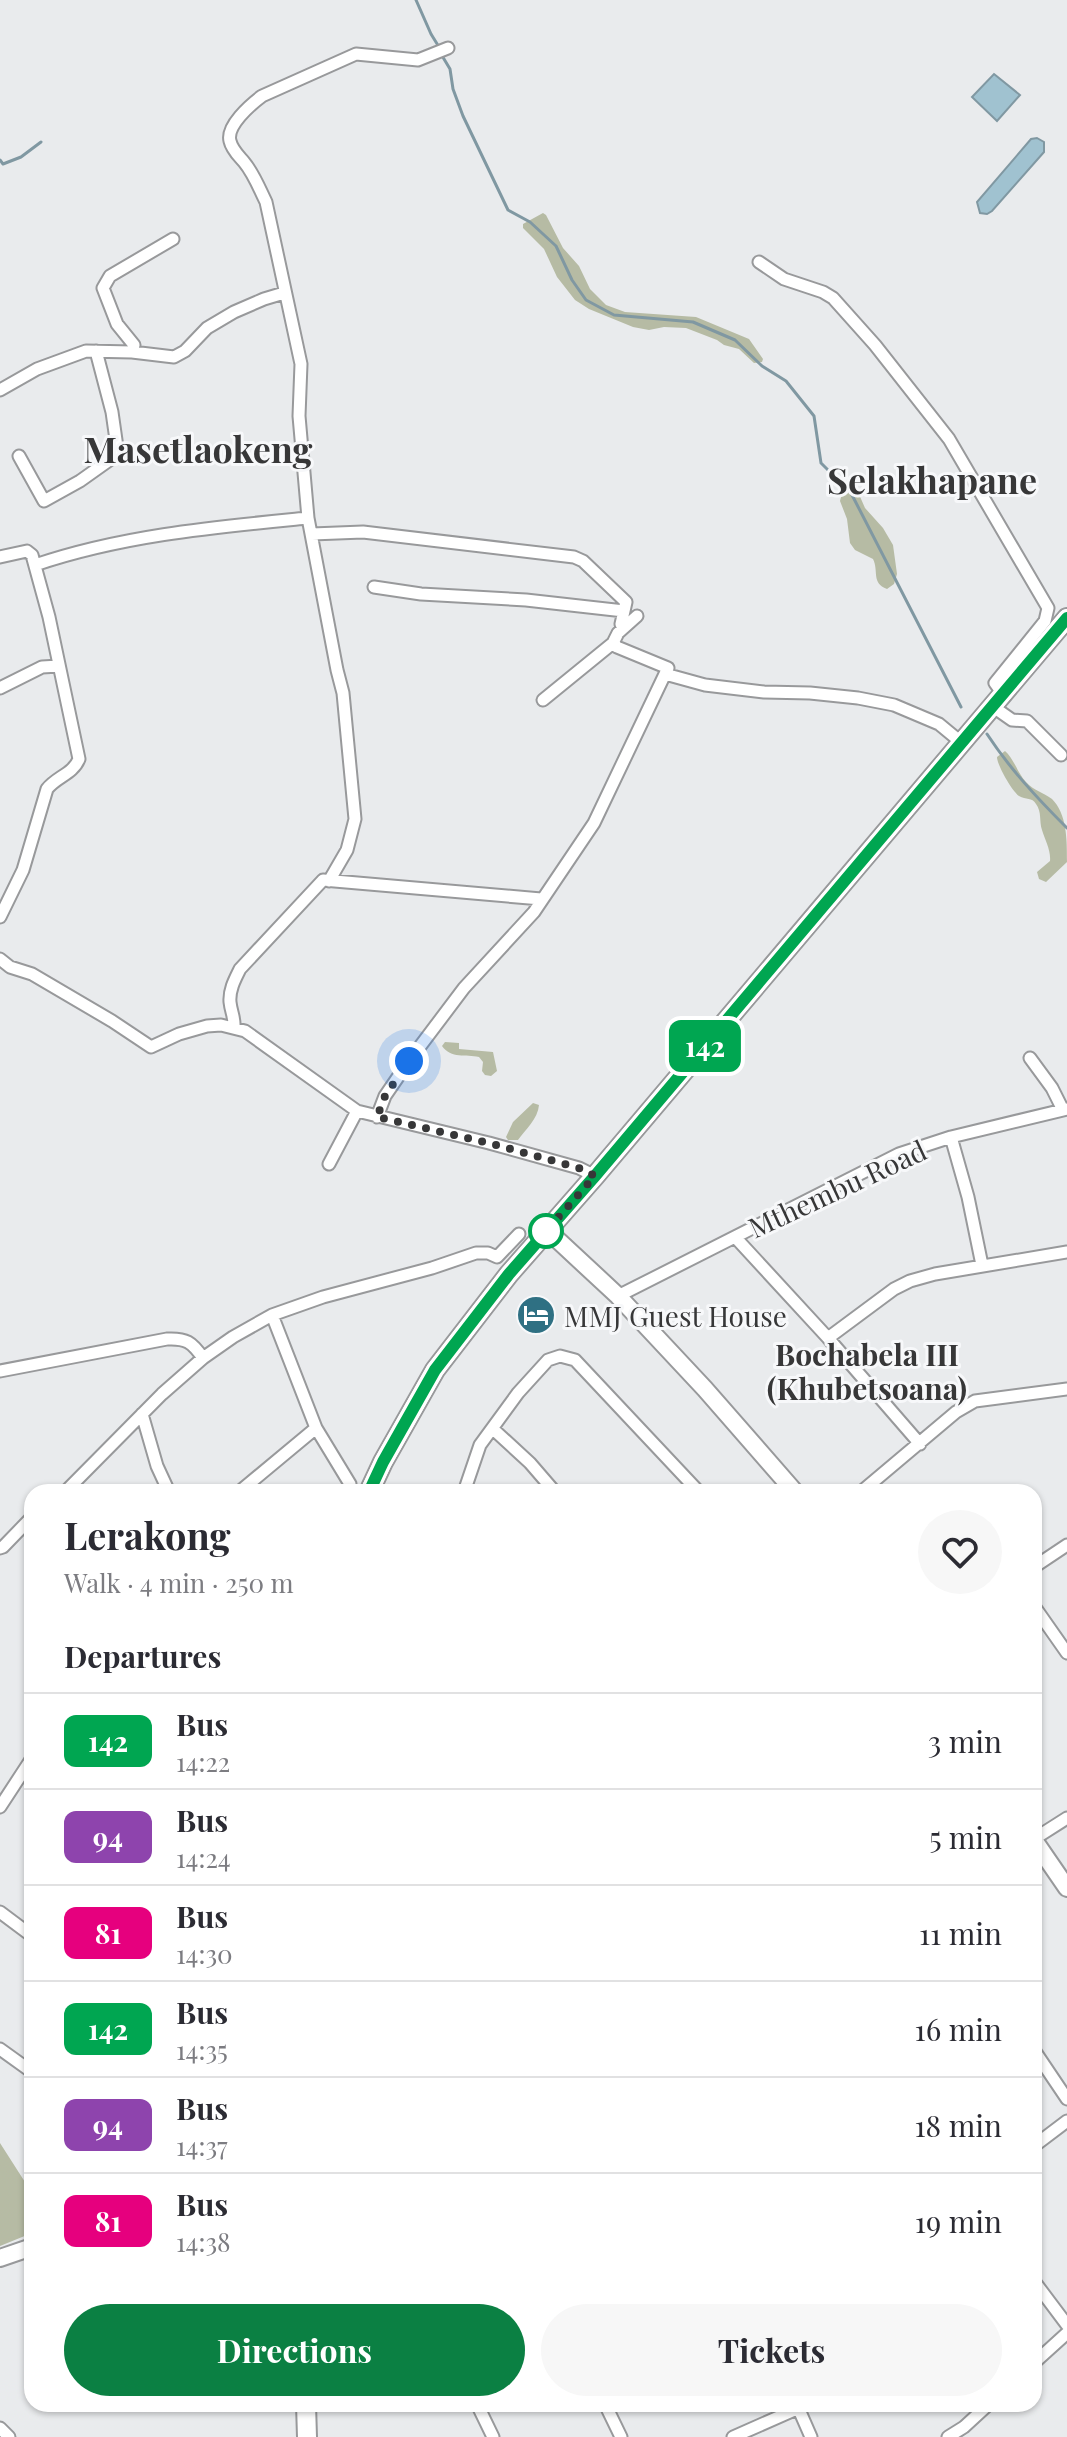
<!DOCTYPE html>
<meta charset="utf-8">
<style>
:root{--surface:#fff;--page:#f7f7f7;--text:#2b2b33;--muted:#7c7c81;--line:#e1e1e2;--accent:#0b8043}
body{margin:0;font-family:"Playfair Display",serif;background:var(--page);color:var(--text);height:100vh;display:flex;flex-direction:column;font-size:30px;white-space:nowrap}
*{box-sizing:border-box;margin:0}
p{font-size:26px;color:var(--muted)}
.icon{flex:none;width:44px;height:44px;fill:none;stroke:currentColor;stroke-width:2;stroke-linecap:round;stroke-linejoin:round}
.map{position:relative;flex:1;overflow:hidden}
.panel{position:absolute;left:24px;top:1484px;width:1018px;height:928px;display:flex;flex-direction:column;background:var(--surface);border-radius:24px;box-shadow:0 2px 6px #0004}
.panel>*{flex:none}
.badge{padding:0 16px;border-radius:12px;font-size:28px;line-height:52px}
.you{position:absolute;width:40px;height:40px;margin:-20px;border:6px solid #fff;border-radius:50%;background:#1a73e8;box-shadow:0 0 0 12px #1a73e833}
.map>.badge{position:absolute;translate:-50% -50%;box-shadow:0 0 0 4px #fff}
h2{padding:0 40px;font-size:30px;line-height:72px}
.round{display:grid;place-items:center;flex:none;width:84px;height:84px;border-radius:42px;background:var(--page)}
.head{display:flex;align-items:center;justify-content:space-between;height:136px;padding:0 40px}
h1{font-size:38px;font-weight:700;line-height:60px}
.primary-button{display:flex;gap:16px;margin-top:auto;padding:16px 40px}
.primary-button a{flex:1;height:92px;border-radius:48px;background:var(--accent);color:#fff;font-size:32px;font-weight:700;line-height:92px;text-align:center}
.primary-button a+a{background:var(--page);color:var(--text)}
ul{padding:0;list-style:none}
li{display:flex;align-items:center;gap:24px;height:96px;padding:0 40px;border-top:2px solid var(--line)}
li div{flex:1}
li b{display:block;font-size:30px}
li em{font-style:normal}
li .badge{min-width:88px;font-weight:700;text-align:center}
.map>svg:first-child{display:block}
</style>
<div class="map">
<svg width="1067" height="2437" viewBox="0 0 1067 2437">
<rect width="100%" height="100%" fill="#e9ebed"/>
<path fill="#b6bba4" d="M 543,213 L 546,215 L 563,248 L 579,266 L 590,289 L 606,305 L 625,312 L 696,317 L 749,339 L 763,359 L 762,362 L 754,363 L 739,349 L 724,345 L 717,340 L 686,328 L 664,327 L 649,330 L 633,327 L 589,309 L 575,300 L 557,277 L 544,249 L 523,228 L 523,224 Z
M 854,483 L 865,508 L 883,528 L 893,545 L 897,574 L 894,584 L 887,589 C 871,583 879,571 873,559 L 855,550 L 850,543 L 847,519 L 840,501 L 844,485 Z
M 1005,751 C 1014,759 1017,772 1026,782 C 1034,791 1043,792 1052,799 C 1067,814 1067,839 1067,862 L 1046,882 L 1039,879 L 1037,872 L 1050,861 C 1051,850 1045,840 1042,830 C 1039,821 1042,812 1036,804 C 1032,797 1026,800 1019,796 C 1012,791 997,765 997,757 Z
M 445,1042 L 459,1043 L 459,1049 L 493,1052 L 497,1071 L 491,1076 L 485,1075 L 482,1071 L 483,1062 L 479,1057 C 466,1054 451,1059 442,1046 Z
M 533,1103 L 539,1105 C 538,1119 525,1130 518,1140 L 508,1140 L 506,1137 L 513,1122 Z
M 0,2143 L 32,2193 L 32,2233 L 0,2246 Z"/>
<path fill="#a0c2d0" stroke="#8098a2" stroke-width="2" d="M 994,74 L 1020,95 L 997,121 L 972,97 Z
M 1037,138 L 1044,142 L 1044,152 L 992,211 L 987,214 L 980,213 L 977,202 L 1031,139 Z"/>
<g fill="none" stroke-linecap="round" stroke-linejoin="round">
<path stroke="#8098a2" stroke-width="3" d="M 416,0 L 431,34 L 439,47
M 441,54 L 450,69 L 453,89 L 463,116 L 508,210 L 530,222 L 556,246 L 572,280 L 586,300 L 614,315 L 693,322 L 735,340 L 762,366 L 786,381 L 814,416 L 821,463 L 851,493 L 961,707
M 0,160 L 3,164 L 21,157 L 41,142
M 987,734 C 1010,769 1037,798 1067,828"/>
<defs>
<path id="street" d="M 759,262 L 784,279 L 823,292 L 833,298 L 875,345 L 949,439 L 1048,608 L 1045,621 L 995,683 L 1003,694
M 132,352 L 134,345 L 117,324 L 103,288 L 110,276 L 173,239
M 0,390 L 37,369 L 86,351 L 132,352 L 174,357 L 185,351 L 207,328 L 234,312 L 264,299 L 284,293
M 19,456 L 44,501 L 80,481 L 118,454 L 112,412 L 96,351
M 312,534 L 363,532 L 574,557 L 583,561 L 626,602 L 624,611
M 0,557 L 27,551 L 32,555 L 49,617 L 79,759 C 73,774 56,777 47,789 L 23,870 L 0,917
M 35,565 C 123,535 216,527 308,518
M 374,587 L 421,594 L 526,600 L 624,611 L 621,624 L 623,628
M 613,643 L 617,647 L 668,668 L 665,674
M 0,688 L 42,667 L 59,666
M 543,700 L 613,643 L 618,633 L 637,616
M 992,706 L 1012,720 L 1027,721 L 1061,755
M 329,881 L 347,850 L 355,819 L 343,693 L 337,670 L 308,518 L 299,416 L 301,364 L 266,202 C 259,188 254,174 244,162 C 239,156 232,150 230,141 C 226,126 250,105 262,96 L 356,54 L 418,60 L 448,48
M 0,959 L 10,967 L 32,974 L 112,1021 L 151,1047 L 179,1034 L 207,1026 L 221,1025 L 245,1031 L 357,1111 L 489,1143 L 579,1168 L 595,1176
M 234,1028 C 235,1018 231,1012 230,1002 C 229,990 235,979 240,969 L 323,880 L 541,899
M 1030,1058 L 1052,1088 L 1063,1110
M 377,1117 L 385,1096 L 409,1061 L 464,988 L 534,912 L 594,823 L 665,674 L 705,685 L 764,692 L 810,693 L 858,698 L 894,705 L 939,724 L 962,743
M 951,1137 L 968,1197 L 982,1265
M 329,1164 L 357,1111
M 735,1237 L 828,1338 L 920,1444
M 618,1296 L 899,1154 L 951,1137 L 1067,1109
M 272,1315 L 316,1428 L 350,1484
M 828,1338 L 894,1289 L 910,1281 L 935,1274 L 1067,1252
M 0,1371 L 167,1339 C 186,1338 192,1342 203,1358
M 142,1414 L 157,1466 L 169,1492
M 493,1429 L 530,1463 L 555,1492
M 65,1492 L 162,1394 L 203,1358 L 233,1337 L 272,1315 L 323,1297 L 432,1268 L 476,1253 L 488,1253 L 497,1257 L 519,1234
M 239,1492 L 316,1428
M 464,1492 L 480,1445 L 518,1393 L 548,1360 L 560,1356 L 575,1360 L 699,1492
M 861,1492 L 956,1412 L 975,1401 L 1067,1389
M 0,1548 L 3,1547 L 32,1517
M 1034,1567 L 1067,1545
M 1034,1606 L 1067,1653
M 0,1807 L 32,1758
M 1034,1839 L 1067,1818
M 0,1912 L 32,1936
M 0,2049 L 32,2072
M 1034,2050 L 1067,2099
M 1034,2146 L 1067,2121
M 1034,2281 L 1067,2325
M 1034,2363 L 1067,2333
M 477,2404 L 493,2437
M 605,2404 L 621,2437
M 797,2405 L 811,2437
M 0,2428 L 9,2437
M 733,2437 L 799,2408
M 948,2437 L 964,2427 L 989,2404"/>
<path id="secondary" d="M 547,1230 L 618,1296 L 705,1389 L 795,1492
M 1034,1840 L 1067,1888
M 0,2258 L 32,2247"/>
<path id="primary" d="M 369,1492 L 383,1462 L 435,1370 L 509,1274 L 595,1176 L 1067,618
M 306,2404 L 307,2437"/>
</defs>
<use href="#street" stroke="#98999b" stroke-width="15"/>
<use href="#secondary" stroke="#98999b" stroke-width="20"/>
<use href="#primary" stroke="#98999b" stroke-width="22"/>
<use href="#street" stroke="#fff" stroke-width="11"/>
<use href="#secondary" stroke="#fff" stroke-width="16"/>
<use href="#primary" stroke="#fff" stroke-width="18"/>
</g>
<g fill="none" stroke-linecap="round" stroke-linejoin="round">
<defs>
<path id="line" d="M 369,1492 L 383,1462 L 435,1370 L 509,1274 L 595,1176 L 1067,618"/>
</defs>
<use href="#line" stroke="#fff" stroke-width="18"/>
<use href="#line" stroke="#00a651" stroke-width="12"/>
<path stroke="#373738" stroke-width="8" stroke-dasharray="0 14.4" d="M 409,1061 L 385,1096 L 377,1117 L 489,1143 L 579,1168 L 595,1176 L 546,1231"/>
</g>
<defs>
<symbol id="hotel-disc" viewBox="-11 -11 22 22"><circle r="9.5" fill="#2f7083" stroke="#f7f8fa"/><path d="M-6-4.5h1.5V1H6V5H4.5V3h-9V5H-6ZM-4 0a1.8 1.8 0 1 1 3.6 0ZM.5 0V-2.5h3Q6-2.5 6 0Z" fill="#fff"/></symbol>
</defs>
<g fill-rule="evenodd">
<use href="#hotel-disc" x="514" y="1293" width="44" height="44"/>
</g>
<circle fill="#fff" stroke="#00a651" stroke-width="4" cx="546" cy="1231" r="16"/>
<g text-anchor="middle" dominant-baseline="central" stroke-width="6" stroke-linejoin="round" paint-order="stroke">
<g font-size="28" fill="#373738" stroke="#f7f8fa">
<text transform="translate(837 1188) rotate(-25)">Mthembu Road</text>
</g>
<g font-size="28" fill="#373738" stroke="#f7f8fa" text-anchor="start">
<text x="564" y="1315">MMJ Guest House</text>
</g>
<g font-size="30" font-weight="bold" fill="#373738" stroke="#f7f8fa">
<text x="867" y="1354">Bochabela III<tspan x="867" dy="34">(Khubetsoana)</tspan></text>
</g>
<g font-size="36" font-weight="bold" fill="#373738" stroke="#f7f8fa">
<text x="198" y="448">Masetlaokeng</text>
<text x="932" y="479">Selakhapane</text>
</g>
</g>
</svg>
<div class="you" style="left:409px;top:1061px"></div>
<b class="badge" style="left:705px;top:1046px;background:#00a651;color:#fff">142</b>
<section class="panel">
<div class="head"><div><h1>Lerakong</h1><p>Walk · 4 min · 250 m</p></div><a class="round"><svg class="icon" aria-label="heart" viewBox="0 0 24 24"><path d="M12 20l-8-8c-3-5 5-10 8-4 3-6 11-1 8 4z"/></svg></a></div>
<h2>Departures</h2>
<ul>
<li><span class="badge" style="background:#00a651;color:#fff">142</span><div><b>Bus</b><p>14:22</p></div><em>3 min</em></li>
<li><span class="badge" style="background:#8e44ad;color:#fff">94</span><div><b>Bus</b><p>14:24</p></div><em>5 min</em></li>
<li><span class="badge" style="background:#e6007e;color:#fff">81</span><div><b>Bus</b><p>14:30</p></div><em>11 min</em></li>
<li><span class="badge" style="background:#00a651;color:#fff">142</span><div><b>Bus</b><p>14:35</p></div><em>16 min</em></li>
<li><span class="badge" style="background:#8e44ad;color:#fff">94</span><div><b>Bus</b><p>14:37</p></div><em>18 min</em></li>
<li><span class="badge" style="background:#e6007e;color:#fff">81</span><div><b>Bus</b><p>14:38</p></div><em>19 min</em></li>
</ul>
<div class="primary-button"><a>Directions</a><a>Tickets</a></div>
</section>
</div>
